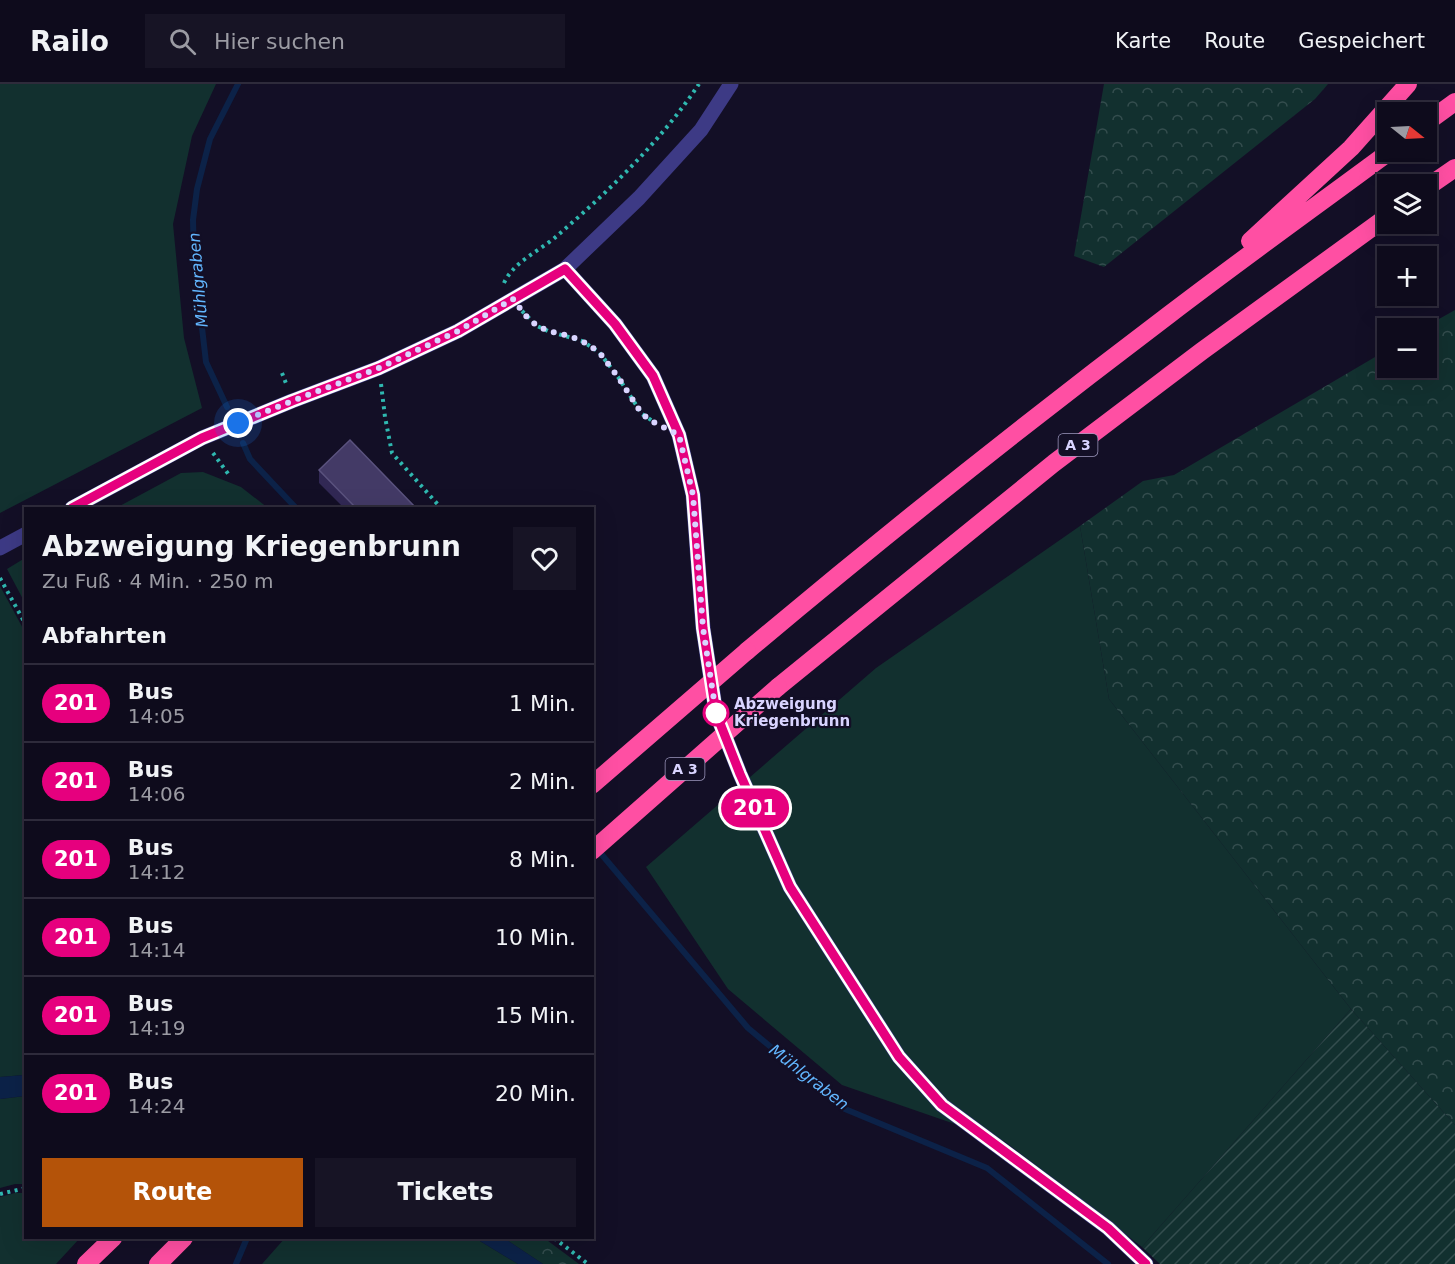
<!DOCTYPE html>
<html lang="de">
<meta charset="utf-8">
<style>
:root{--surface:#0e0b1c;--page:#171425;--text:#f1f3f6;--muted:#9b9ba3;--line:#2e2b3b;--accent:#b45309}
body{margin:0;font-family:"DejaVu Sans",sans-serif;background:var(--page);color:var(--text);height:100vh;display:flex;flex-direction:column;font-size:22px;white-space:nowrap}
*{box-sizing:border-box;margin:0}
p{font-size:20px;color:var(--muted)}
.icon{flex:none;width:33px;height:33px;fill:none;stroke:currentColor;stroke-width:2;stroke-linecap:round;stroke-linejoin:round}
.map{position:relative;flex:1;overflow:hidden}
.side{position:absolute;left:24px;top:423px;width:570px;height:732px;display:flex;flex-direction:column;background:var(--surface);border-radius:0px;box-shadow:0 6px 24px #0002,0 0 0 2px var(--line)}
.side>*{flex:none}
.badge{padding:0 12px;border-radius:20px;font-size:21px;line-height:39px}
.needle{width:39px;rotate:108deg}
.fabs{position:absolute;left:1377px;top:18px;display:grid;gap:12px}
.fabs a{display:grid;place-items:center;width:60px;height:60px;border-radius:0px;background:var(--surface);box-shadow:0 6px 24px #0002,0 0 0 2px var(--line);font-size:30px}
.you{position:absolute;width:30px;height:30px;margin:-15px;border:4px solid #fff;border-radius:50%;background:#1a73e8;box-shadow:0 0 0 9px #1a73e833}
.map>.badge{position:absolute;translate:-50% -50%;box-shadow:0 0 0 3px #fff}
h2{padding:0 18px;font-size:22px;line-height:54px}
.round{display:grid;place-items:center;flex:none;width:63px;height:63px;border-radius:0px;background:var(--page)}
.overview{display:flex;align-items:center;justify-content:space-between;height:102px;padding:0 18px}
h1{font-size:28px;font-weight:600;line-height:45px}
.action{display:flex;gap:12px;margin-top:auto;padding:12px 18px}
.action a{flex:1;height:69px;border-radius:0px;background:var(--accent);color:#fff;font-size:24px;font-weight:600;line-height:69px;text-align:center}
.action a+a{background:var(--page);color:var(--text)}
ul{padding:0;list-style:none}
li{display:flex;align-items:center;gap:18px;height:78px;padding:0 18px;border-top:2px solid var(--line)}
li div{flex:1}
li b{display:block;font-size:22px}
li em{font-style:normal}
li .badge{min-width:66px;font-weight:700;text-align:center}
header{display:flex;align-items:center;gap:36px;box-sizing:border-box;height:84px;padding:0 30px;background:var(--surface);border-bottom:2px solid var(--line)}
header strong{font-size:28px}
nav{display:flex;gap:33px;margin-inline-start:auto;font-size:21px}
.search{width:420px;height:54px;background:var(--page);display:flex;align-items:center;gap:15px;box-sizing:border-box;padding:0 21px;border-radius:0px;color:var(--muted);font-size:22px}
.map>svg:first-child{display:block}
</style>
<header>
<strong>Railo</strong>
<div class="search"><svg class="icon" aria-label="search" viewBox="0 0 24 24"><circle cx="10" cy="10" r="6"/><path d="M15 15l6 6"/></svg>Hier suchen</div>
<nav><a>Karte</a><a>Route</a><a>Gespeichert</a></nav>
</header>
<div class="map">
<svg width="1455" height="1180" viewBox="0 0 1455 1180">
<defs>
<pattern id="forest-crowns" width="20" height="18" patternUnits="userSpaceOnUse" patternTransform="scale(1.5)"><rect width="20" height="18" fill="#12302f"/><path d="M2 6a3 3 0 1 1 6 0M12 15a3 3 0 1 1 6 0" fill="none" stroke="#344d4e"/></pattern>
<pattern id="garden-furrows" width="10" height="10" patternUnits="userSpaceOnUse" patternTransform="scale(1.5)"><rect width="10" height="10" fill="#12302f"/><path d="M-1 1l2-2M0 10L10 0M9 11l2-2" fill="none" stroke="#344d4e"/></pattern>
</defs>
<rect width="100%" height="100%" fill="#130f26"/>
<path fill="#12302f" d="M 0,0 L 216,0 L 192,52 L 173,140 L 184,254 L 202,324 L 0,429 Z
M 203,388 L 241,403 L 268,424 L 116,424 L 181,389 Z
M 1080,442 L 1109,615 L 1351,925 L 1142,1163 L 1004,1057 L 842,1001 L 728,905 L 646,783 L 876,584 Z
M 25,474 L 25,519 L 7,485 Z
M 0,502 L 26,550 L 25,991 L 0,993 Z
M 25,1012 L 25,1100 L 15,1100 L 0,1104 L 0,1015 Z
M 15,1109 L 25,1109 L 26,1154 L 80,1154 L 56,1180 L 0,1180 L 0,1113 Z
M 285,1154 L 475,1154 L 518,1180 L 262,1180 Z"/>
<path fill="url(#forest-crowns)" d="M 1104,0 L 1328,0 L 1315,15 L 1104,183 L 1074,172 Z
M 1455,226 L 1455,1041 L 1351,925 L 1109,615 L 1080,442 L 1143,397 L 1174,391 L 1387,266 L 1388,284 L 1426,284 L 1426,244 L 1423,244 Z
M 504,1154 L 544,1154 L 579,1180 L 543,1180 Z"/>
<path fill="url(#garden-furrows)" d="M 1351,925 L 1455,1041 L 1455,1180 L 1160,1180 L 1142,1163 Z"/>
<path fill="#0c2248" d="M 25,991 L 25,1012 L 0,1015 L 0,993 Z
M 475,1154 L 504,1154 L 543,1180 L 518,1180 Z"/>
<g fill="none" stroke-linecap="round" stroke-linejoin="round">
<path stroke="#0c2248" stroke-width="6" d="M 227,323 L 206,278 L 194,175 L 193,136 L 197,105 L 210,55 L 238,0
M 243,359 L 250,375 L 296,424
M 597,765 L 748,944 L 845,1025 L 987,1084 L 1108,1180
M 236,1180 L 247,1154"/>
<path stroke="#2fb8b0" stroke-width="4" stroke-dasharray="3 4.5" stroke-linecap="butt" d="M 504,199 C 514,177 540,167 558,151 C 610,106 661,57 699,0
M 522,227 L 537,242 L 548,247 L 582,257 L 599,268 L 618,293 L 642,330 L 654,338
M 282,289 L 287,302
M 381,300 L 385,333 L 392,369 L 441,424
M 213,369 L 229,391
M 0,494 L 26,541
M 0,1110 L 26,1104
M 554,1154 L 588,1180"/>
<path stroke="#3d3a85" stroke-width="15" d="M 565,185 L 615,240 L 653,292 L 679,351 L 693,411 L 703,544 L 716,629 L 740,690 L 790,803 L 899,973 L 942,1021 L 1108,1144 L 1146,1180
M 72,424 L 202,354 L 292,317 L 379,284 L 458,247 L 565,185 L 639,114 L 701,46 L 731,0
M 0,464 L 26,450"/>
<path stroke="#ff4fa3" stroke-width="18" d="M 1426,39 L 1455,18
M 1426,104 L 1455,84
M 1250,157 L 1351,64 L 1408,0
M 747,567 C 885,451 1026,339 1170,230 C 1242,175 1316,122 1389,68
M 778,603 L 1054,379 L 1202,267 L 1388,132
M 86,1180 L 113,1154
M 158,1180 L 184,1154"/>
<path stroke="#ff4fa3" stroke-width="18" d="M 592,701 L 747,567
M 592,767 L 778,603"/>
</g>
<path fill="#312854" d="M 319,386 L 416,424 L 344,424 L 319,399 Z"/>
<path fill="#433a66" stroke="#5a527e" stroke-width="1.5" d="M 350,356 L 416,424 L 356,424 L 319,386 Z"/>
<g fill="none" stroke-linecap="round" stroke-linejoin="round">
<defs>
<path id="line" d="M 72,424 L 202,354 L 292,317 L 379,284 L 458,247 L 565,185 L 615,240 L 653,292 L 679,351 L 693,411 L 703,544 L 716,629 L 740,690 L 790,803 L 899,973 L 942,1021 L 1108,1144 L 1146,1180"/>
</defs>
<use href="#line" stroke="#fff" stroke-width="14"/>
<use href="#line" stroke="#e6007e" stroke-width="9"/>
<path stroke="#d9d4ff" stroke-width="6" stroke-dasharray="0 10.8" d="M 238,339 L 292,317 L 379,284 L 458,247 L 513,215 L 525,231 L 537,242 L 549,247 L 569,252 L 582,257 L 599,268 L 618,293 L 642,330 L 655,339 L 679,351 L 693,411 L 703,544 L 716,629"/>
</g>
<circle fill="#fff" stroke="#e6007e" stroke-width="3" cx="716" cy="629" r="12"/>
<g text-anchor="middle" dominant-baseline="central" stroke-width="4.5" stroke-linejoin="round" paint-order="stroke">
<g fill="#130f26" stroke="#9e99be" stroke-width="1.5">
<rect x="1058.5" y="350" width="39" height="22" rx="4.5"/>
<rect x="665.5" y="674" width="39" height="22" rx="4.5"/>
</g>
<g font-size="14" font-weight="bold" fill="#d9d4ff">
<text x="1078" y="361">A 3</text>
<text x="685" y="685">A 3</text>
</g>
<g font-size="15" font-weight="bold" fill="#d9d4ff" stroke="#130f26" text-anchor="start">
<text x="734" y="620">Abzweigung<tspan x="734" dy="17">Kriegenbrunn</tspan></text>
</g>
<g font-size="16" font-style="italic" fill="#62b6ff" stroke="#130f26">
<text transform="translate(198 196) rotate(-95)">Mühlgraben</text>
<text transform="translate(809 993) rotate(38)">Mühlgraben</text>
</g>
</g>
</svg>
<div class="fabs">
<a><svg class="needle" viewBox="-14 -14 28 28"><path d="M0-13l5 13h-10z" fill="#e53935"/><path d="M0 13l5-13h-10z" fill="#9b9ba3"/></svg></a>
<a><svg class="icon" aria-label="layers" viewBox="0 0 24 24"><path d="M12 4l9 5-9 5-9-5zM3 14l9 5 9-5"/></svg></a>
<a>+</a>
<a>−</a>
</div>
<div class="you" style="left:238px;top:339px"></div>
<b class="badge" style="left:755px;top:724px;background:#e6007e;color:#fff">201</b>
<section class="side">
<div class="overview"><div><h1>Abzweigung Kriegenbrunn</h1><p>Zu Fuß · 4 Min. · 250 m</p></div><a class="round"><svg class="icon" aria-label="heart" viewBox="0 0 24 24"><path d="M12 20l-8-8c-3-5 5-10 8-4 3-6 11-1 8 4z"/></svg></a></div>
<h2>Abfahrten</h2>
<ul>
<li><span class="badge" style="background:#e6007e;color:#fff">201</span><div><b>Bus</b><p>14:05</p></div><em>1 Min.</em></li>
<li><span class="badge" style="background:#e6007e;color:#fff">201</span><div><b>Bus</b><p>14:06</p></div><em>2 Min.</em></li>
<li><span class="badge" style="background:#e6007e;color:#fff">201</span><div><b>Bus</b><p>14:12</p></div><em>8 Min.</em></li>
<li><span class="badge" style="background:#e6007e;color:#fff">201</span><div><b>Bus</b><p>14:14</p></div><em>10 Min.</em></li>
<li><span class="badge" style="background:#e6007e;color:#fff">201</span><div><b>Bus</b><p>14:19</p></div><em>15 Min.</em></li>
<li><span class="badge" style="background:#e6007e;color:#fff">201</span><div><b>Bus</b><p>14:24</p></div><em>20 Min.</em></li>
</ul>
<div class="action"><a>Route</a><a>Tickets</a></div>
</section>
</div>
